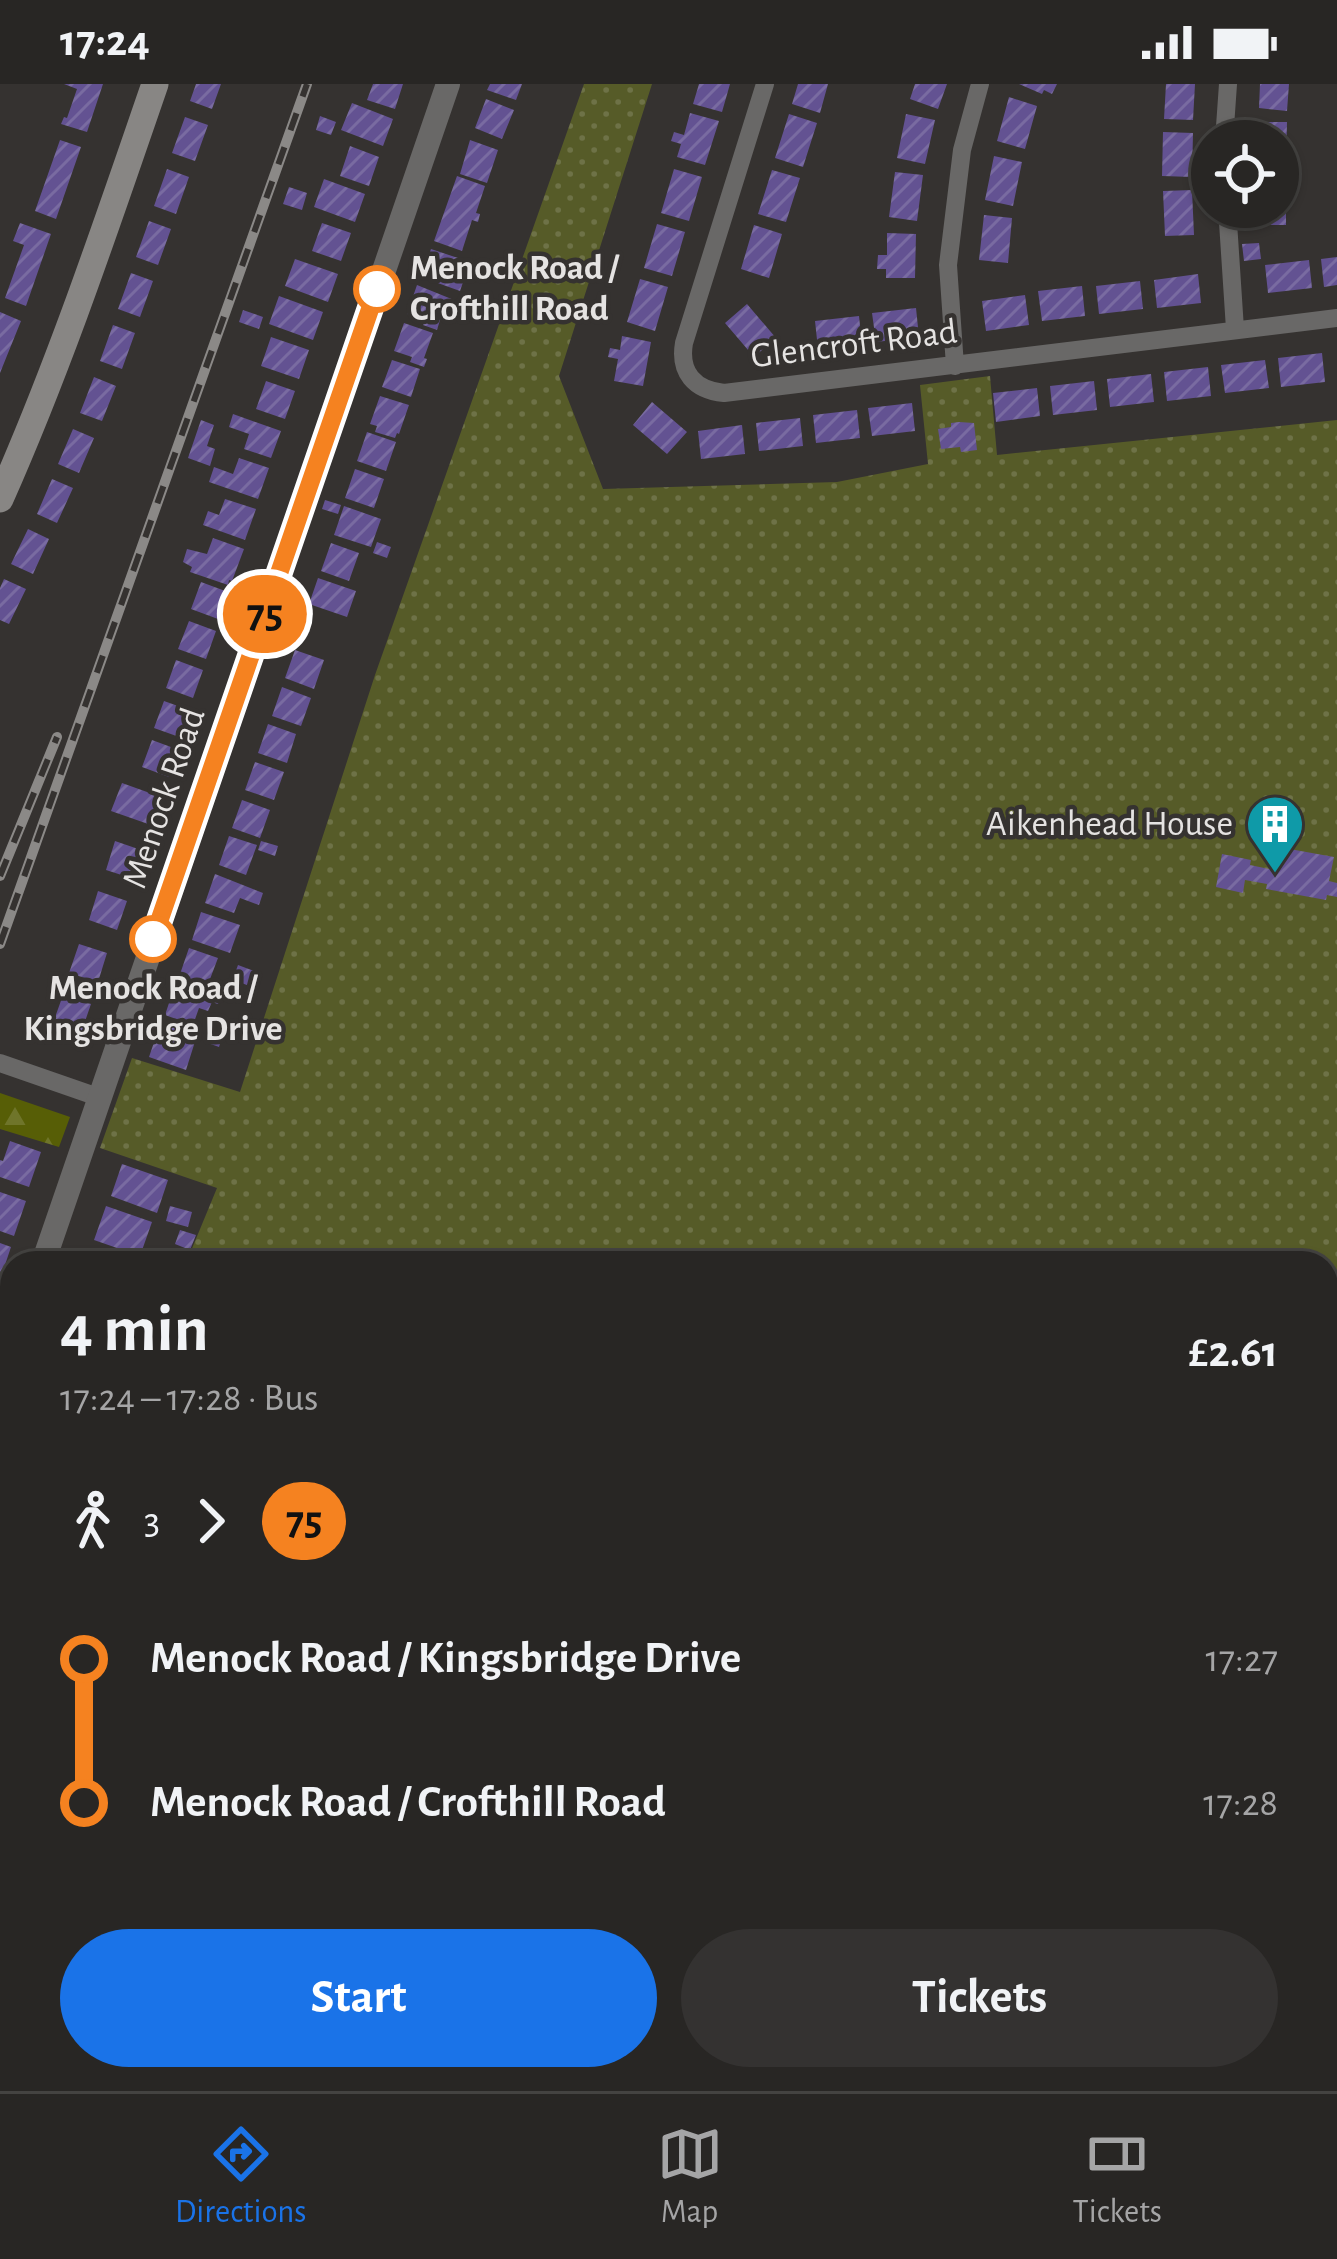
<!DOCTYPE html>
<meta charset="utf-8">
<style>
:root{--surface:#282624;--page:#343231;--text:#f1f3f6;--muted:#a5a5a6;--line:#444341;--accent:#1a73e8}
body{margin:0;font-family:"Alegreya Sans",sans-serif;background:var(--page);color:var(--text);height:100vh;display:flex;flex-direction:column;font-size:45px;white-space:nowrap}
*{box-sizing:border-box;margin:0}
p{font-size:39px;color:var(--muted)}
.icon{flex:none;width:66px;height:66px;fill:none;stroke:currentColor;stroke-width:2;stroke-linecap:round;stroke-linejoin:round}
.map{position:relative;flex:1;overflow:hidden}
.panel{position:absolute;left:0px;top:1167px;width:1338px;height:840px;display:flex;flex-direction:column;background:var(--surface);border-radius:36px 36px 0 0;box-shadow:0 3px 9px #0004,0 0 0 3px var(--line)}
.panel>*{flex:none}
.badge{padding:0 24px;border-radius:39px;font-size:42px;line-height:78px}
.tools{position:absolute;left:1191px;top:36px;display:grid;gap:24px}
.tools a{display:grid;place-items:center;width:108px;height:108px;border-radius:50%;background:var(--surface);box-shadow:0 3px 9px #0004,0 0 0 3px var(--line);font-size:60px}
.map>.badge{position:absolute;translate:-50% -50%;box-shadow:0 0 0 6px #fff}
.legs{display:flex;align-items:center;gap:18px;height:132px;padding:0 60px;font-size:39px}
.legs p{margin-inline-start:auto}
.overview{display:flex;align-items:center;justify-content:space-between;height:204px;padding:0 60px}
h1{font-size:66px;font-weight:700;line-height:90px}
.primary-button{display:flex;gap:24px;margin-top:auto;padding:24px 60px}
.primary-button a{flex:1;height:138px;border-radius:72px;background:var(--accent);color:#fff;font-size:48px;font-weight:700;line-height:138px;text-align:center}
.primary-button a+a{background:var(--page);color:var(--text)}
ul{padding:0 60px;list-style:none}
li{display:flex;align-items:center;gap:42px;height:144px;font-size:45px}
li i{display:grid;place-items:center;width:18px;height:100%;margin:0 15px;background:currentColor}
li i::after{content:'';width:30px;height:30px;margin:-15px;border:9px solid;border-radius:50%;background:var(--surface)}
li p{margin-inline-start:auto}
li:first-child i{background:linear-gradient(#0000 50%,currentColor 0)}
li:last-child i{background:linear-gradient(currentColor 50%,#0000 0)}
.status{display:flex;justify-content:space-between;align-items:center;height:84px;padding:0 60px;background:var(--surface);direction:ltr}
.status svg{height:33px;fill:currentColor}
.dock{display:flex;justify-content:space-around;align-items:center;height:168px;border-top:3px solid var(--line);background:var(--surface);font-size:33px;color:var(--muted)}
.dock a{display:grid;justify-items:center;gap:6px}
.dock .active{color:var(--accent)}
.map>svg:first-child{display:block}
</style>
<div class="status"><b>17:24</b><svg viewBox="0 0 49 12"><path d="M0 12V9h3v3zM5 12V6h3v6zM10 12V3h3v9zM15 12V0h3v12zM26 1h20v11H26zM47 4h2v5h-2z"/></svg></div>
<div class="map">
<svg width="1337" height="2007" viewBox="0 0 1337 2007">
<defs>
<pattern id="forest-firs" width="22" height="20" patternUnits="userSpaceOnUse" patternTransform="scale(3)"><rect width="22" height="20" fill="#575e06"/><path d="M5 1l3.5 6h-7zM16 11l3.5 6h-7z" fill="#6f752a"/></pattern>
<pattern id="park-dots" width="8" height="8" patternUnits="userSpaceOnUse" patternTransform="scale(3)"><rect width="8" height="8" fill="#565b28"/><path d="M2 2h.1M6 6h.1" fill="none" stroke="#6e7247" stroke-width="1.8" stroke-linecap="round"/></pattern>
<pattern id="building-hatch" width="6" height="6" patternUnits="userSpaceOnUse" patternTransform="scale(3)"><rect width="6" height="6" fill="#635292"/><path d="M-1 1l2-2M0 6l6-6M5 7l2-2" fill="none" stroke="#796ba1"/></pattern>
</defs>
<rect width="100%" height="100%" fill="#353230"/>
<path fill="#565b28" d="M 1326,1570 L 1337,1574 L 1337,1979 L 1335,1979 L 1334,1601 L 1326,1590 Z"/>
<path fill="url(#forest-firs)" d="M 0,1009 L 70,1033 L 59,1063 L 0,1045 Z
M 760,1995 L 862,1995 L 868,2007 L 776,2007 Z"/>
<path fill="url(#park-dots)" d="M 584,0 L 652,0 L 559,292 L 603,405 L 837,398 L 928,380 L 920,301 L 990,292 L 997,371 L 1337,336 L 1337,1495 L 1326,1491 L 1326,1179 L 186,1179 L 217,1104 L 100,1064 L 132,974 L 240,1008 L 375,591 Z"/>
<path fill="url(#building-hatch)" d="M 64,0 L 103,0 L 87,48 L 61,40 L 64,33 L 67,34 L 77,5 Z
M 196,0 L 221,0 L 212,25 L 190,17 Z
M 373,0 L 403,0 L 395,25 L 367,16 Z
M 490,0 L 522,0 L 516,16 L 487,6 Z
M 699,0 L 730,0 L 722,28 L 693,20 Z
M 798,0 L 828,0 L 820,29 L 792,20 Z
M 915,0 L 947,0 L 938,25 L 910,15 Z
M 1019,0 L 1057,0 L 1052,10 L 1044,6 L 1042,10 Z
M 1166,0 L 1195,0 L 1193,36 L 1164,35 Z
M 1260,0 L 1289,0 L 1287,27 L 1259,24 Z
M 1009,13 L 1037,22 L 1025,65 L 997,57 Z
M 486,15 L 514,26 L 502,55 L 475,44 Z
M 352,19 L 393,35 L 383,62 L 341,46 Z
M 690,29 L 719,37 L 705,81 L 677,73 L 681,60 L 671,57 L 674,48 L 684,51 Z
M 789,30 L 817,39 L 803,83 L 775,74 Z
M 906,30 L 935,36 L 925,80 L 897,74 Z
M 320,32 L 336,38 L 331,51 L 316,46 Z
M 185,33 L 208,41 L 195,77 L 172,69 Z
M 1259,38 L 1287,38 L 1286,84 L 1278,83 L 1278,57 L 1258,57 Z
M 1163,48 L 1193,49 L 1192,93 L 1162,92 Z
M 60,56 L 81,63 L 56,135 L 35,127 Z
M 470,56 L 498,66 L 487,99 L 460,90 Z
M 350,62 L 379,73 L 369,102 L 340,92 Z
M 994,72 L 1022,78 L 1013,122 L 985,116 Z
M 167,85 L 189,93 L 176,130 L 154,122 Z
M 674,85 L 702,93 L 689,137 L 661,129 Z
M 772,86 L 800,94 L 786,138 L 758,130 Z
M 895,88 L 923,91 L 917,137 L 889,133 Z
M 457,92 L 485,102 L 476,129 L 480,130 L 478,138 L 472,136 L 462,167 L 434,157 Z
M 324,95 L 365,110 L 355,138 L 314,123 Z
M 1278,96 L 1286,96 L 1286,141 L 1258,141 L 1258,123 L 1278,123 Z
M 289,103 L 307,109 L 302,126 L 283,120 Z
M 1192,106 L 1194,151 L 1165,152 L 1163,107 Z
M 984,131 L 1012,134 L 1008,179 L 979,176 Z
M 149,137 L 171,145 L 158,181 L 136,173 Z
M 20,139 L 51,150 L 26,222 L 5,214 L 24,161 L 13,157 Z
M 322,139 L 351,149 L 341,177 L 312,167 Z
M 657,140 L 685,148 L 672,192 L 644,184 Z
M 754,141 L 782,150 L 769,194 L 741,185 Z
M 887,149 L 916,150 L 915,194 L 886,194 L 886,185 L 877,185 L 878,171 L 887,171 Z
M 1259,159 L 1261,175 L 1244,177 L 1242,160 Z
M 431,165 L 470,178 L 460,207 L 421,193 Z
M 1337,173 L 1337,201 L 1324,203 L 1321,175 Z
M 295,175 L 338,190 L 328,218 L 285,202 Z
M 1309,176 L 1312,204 L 1268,209 L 1265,181 Z
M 131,189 L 153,197 L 140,233 L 118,225 Z
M 1198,190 L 1201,219 L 1157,224 L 1154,196 Z
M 640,195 L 668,203 L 655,247 L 627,238 Z
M 1140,197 L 1143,225 L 1099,230 L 1096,202 Z
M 417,201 L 454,216 L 446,239 L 440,236 L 437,246 L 423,241 L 425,236 L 407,230 Z
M 1082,202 L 1085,232 L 1042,237 L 1038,207 Z
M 1025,211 L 1029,241 L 986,247 L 982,217 Z
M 279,212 L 323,228 L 313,256 L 269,240 Z
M 747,220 L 776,254 L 754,273 L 725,239 Z
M 916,224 L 919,253 L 876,258 L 872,229 Z
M 243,226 L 263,233 L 259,245 L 239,238 Z
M 0,228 L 21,237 L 0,289 Z
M 859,232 L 862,260 L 818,265 L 815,237 Z
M 404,239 L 433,249 L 424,274 L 427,275 L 424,283 L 410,278 L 412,273 L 394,267 Z
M 113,241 L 135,249 L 122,285 L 100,277 Z
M 622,252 L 651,258 L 643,302 L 614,297 L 618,275 L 608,273 L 610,264 L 620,266 Z
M 271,253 L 309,266 L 299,295 L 261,282 Z
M 1322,269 L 1325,298 L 1281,303 L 1278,274 Z
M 392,276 L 420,285 L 411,313 L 382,303 Z
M 1265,276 L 1269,304 L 1225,309 L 1221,281 Z
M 1208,283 L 1211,312 L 1167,317 L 1164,288 Z
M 1151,290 L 1154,318 L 1110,323 L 1107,295 Z
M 94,293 L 116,302 L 102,337 L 80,329 Z
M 266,297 L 295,307 L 285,335 L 256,325 Z
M 1094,297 L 1097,326 L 1053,331 L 1050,302 Z
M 1037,304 L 1040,332 L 996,338 L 993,309 Z
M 380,312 L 409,321 L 399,350 L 397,349 L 395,354 L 375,348 L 377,342 L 370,340 Z
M 652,318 L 687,348 L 667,370 L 633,341 Z
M 912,319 L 915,347 L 872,352 L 868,324 Z
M 857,326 L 860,354 L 816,359 L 813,331 Z
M 233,330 L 281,347 L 271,374 L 244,365 L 249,350 L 229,343 Z
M 800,334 L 803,362 L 759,367 L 756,339 Z
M 201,336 L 214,341 L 207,362 L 215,365 L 210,382 L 188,374 Z
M 959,338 L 974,339 L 977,366 L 961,368 L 960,363 L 941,365 L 938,345 L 951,343 L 951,339 Z
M 742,341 L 745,370 L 701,375 L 698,347 Z
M 73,345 L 94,354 L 79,389 L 58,380 Z
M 367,348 L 396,358 L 386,387 L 357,377 Z
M 239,374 L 269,384 L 258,415 L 209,398 L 214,383 L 233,390 Z
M 355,385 L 384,395 L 374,424 L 345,414 Z
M 52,395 L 73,404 L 57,439 L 37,430 Z
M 225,415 L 256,425 L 245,456 L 203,441 L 208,427 L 219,431 Z
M 325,416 L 341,421 L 338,430 L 322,425 Z
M 344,422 L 381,435 L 371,463 L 334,451 Z
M 28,445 L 49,455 L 33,490 L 11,480 Z
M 213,454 L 244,465 L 232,497 L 229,496 L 228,501 L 190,488 L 192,483 L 183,478 L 187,465 L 207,470 Z
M 377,458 L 391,463 L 387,474 L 373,469 Z
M 331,459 L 359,469 L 349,497 L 321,487 Z
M 318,494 L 356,507 L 347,533 L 309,520 Z
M 4,495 L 26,505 L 9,540 L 0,536 L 0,504 Z
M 201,498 L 228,508 L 218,535 L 191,525 Z
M 189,537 L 216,547 L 206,575 L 178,565 Z
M 295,566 L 324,576 L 314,605 L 285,594 Z
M 176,576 L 203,586 L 193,614 L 166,604 Z
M 282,603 L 311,614 L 301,642 L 272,632 Z
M 164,617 L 192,627 L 182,654 L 154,644 Z
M 268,640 L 296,650 L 287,679 L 258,669 Z
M 152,656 L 179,666 L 169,693 L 142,683 Z
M 255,678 L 284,688 L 274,716 L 245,706 Z
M 122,699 L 161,713 L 151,741 L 111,727 Z
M 242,716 L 270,726 L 260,754 L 232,744 Z
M 229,752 L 257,761 L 246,791 L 219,781 Z
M 115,757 L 144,767 L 134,795 L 106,786 Z
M 261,757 L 278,762 L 275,772 L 258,766 Z
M 1273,762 L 1334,773 L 1329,797 L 1337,799 L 1337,813 L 1327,811 L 1326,816 L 1266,805 L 1267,800 L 1245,796 L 1243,809 L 1216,803 L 1222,770 L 1251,776 L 1250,781 L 1269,785 Z
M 215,790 L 263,809 L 259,821 L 240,814 L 234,829 L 205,819 Z
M 98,807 L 127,817 L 117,846 L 89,836 Z
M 201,828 L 240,841 L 230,869 L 192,856 Z
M 79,860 L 107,869 L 98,898 L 69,889 Z
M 189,864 L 218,874 L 207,903 L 179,893 Z
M 238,881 L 257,888 L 252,903 L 239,898 L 240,894 L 234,892 Z
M 175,901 L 203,911 L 204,906 L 221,912 L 218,920 L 212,918 L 208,927 L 199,924 L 193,941 L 165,931 Z
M 63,911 L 91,920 L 81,949 L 53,939 Z
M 161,938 L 176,944 L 178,938 L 199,945 L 186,986 L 149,973 Z
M 209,948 L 222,953 L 219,963 L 205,958 Z
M 10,1057 L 41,1068 L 29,1103 L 0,1093 L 0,1076 L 3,1077 Z
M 122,1080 L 168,1096 L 157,1129 L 111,1112 Z
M 0,1108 L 26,1117 L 14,1152 L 0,1147 Z
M 106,1122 L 152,1138 L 140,1172 L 94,1156 Z
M 170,1122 L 192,1128 L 188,1143 L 166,1137 Z
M 180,1146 L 196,1151 L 190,1166 L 175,1160 Z
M 0,1159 L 11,1163 L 1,1193 L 0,1193 Z
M 92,1167 L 129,1178 L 129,1179 L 88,1179 Z
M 3,1438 L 12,1441 L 12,1478 L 0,1474 Z
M 0,1487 L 12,1491 L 9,1508 L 12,1509 L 12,1525 L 0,1521 Z
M 0,1540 L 12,1544 L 7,1563 L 0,1561 Z
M 0,1794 L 12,1797 L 12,1813 L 5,1840 L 0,1839 Z
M 12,1934 L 12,1966 L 0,1968 L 0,1935 Z
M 322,1995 L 351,1995 L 376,2007 L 316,2007 Z
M 610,1995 L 649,1995 L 643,2007 L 609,2007 L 605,2005 Z
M 682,1995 L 698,1995 L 693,2007 L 656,2007 L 660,1997 L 677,2005 Z
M 876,1995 L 926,1995 L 926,2005 L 876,2006 Z
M 1139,1995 L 1158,1995 L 1159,2007 L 1140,2007 Z
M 1228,1995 L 1248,1995 L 1248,2007 L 1229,2007 Z
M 1040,1999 L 1040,2007 L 933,2007 L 933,2002 Z"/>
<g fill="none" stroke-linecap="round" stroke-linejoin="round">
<path stroke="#696867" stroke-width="18" d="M 765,0 L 684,259 C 679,288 694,306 724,309 L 1337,234
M 1224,57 L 1228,0
M 1227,123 L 1235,245
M 955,282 L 948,181 L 962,66 L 980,0
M 0,979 L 98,1013
M 0,1760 L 12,1764
M 213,1995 L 213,2007
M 484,1995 L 505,2007
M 1191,2007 L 1191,1995"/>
<path stroke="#696867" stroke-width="24" d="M 43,1179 L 448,0
M 0,1308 L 12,1272
M 445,2007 L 451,1995"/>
<path stroke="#888684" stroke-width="27" d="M 0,415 C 60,280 107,139 155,0
M 1326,1524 L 1337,1527
M 28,2007 L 107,1995"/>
<defs>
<path id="rail" d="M 0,792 L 57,653
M 0,860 L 307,0"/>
</defs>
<use href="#rail" stroke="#8b8987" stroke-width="10"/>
<use href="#rail" stroke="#353230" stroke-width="6" stroke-dasharray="18" stroke-linecap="butt"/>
</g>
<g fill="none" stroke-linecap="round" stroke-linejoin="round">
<defs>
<path id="line-1" d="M 153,855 L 377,205"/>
</defs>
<use href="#line-1" stroke="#fff" stroke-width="27"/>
<use href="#line-1" stroke="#f58220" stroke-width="18"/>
</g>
<defs>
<symbol id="building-pin" viewBox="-11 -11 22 30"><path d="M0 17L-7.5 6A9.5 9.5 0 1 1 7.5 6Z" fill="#0f9aa8" stroke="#353230"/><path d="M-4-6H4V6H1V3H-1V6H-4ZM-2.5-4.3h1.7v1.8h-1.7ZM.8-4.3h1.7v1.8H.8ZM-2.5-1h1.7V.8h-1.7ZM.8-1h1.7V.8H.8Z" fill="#fff"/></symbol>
</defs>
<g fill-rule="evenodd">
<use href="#building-pin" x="1242" y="707" width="66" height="90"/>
</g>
<g fill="#fff" stroke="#f58220" stroke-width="6">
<circle cx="377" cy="205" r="21"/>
<circle cx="153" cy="855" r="21"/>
</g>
<g text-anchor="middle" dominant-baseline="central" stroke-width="9" stroke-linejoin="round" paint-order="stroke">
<g font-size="36" font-weight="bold" fill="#e5e3e2" stroke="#353230" text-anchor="start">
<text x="410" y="184">Menock Road /<tspan x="410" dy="41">Crofthill Road</tspan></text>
<text x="153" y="904" text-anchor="middle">Menock Road /<tspan x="153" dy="41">Kingsbridge Drive</tspan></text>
</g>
<g font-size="36" fill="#e5e3e2" stroke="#353230">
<text transform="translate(854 260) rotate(-7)">Glencroft Road</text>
<text transform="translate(164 714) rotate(-71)">Menock Road</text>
</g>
<g font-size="36" fill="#e5e3e2" stroke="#353230" text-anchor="end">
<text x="1233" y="740">Aikenhead House</text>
</g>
</g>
</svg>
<div class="tools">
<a><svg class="icon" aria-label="locate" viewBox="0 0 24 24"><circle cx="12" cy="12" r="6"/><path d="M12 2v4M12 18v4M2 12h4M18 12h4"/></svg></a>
</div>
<b class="badge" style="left:265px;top:530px;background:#f58220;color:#111">75</b>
<section class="panel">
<div class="overview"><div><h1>4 min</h1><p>17:24 – 17:28 · Bus</p></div><b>£2.61</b></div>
<div class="legs"><svg class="icon" aria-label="walk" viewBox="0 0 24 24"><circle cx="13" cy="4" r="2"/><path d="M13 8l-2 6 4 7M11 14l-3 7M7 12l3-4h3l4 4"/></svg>3<svg class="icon" aria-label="forward" viewBox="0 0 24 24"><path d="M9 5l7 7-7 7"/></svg><b class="badge" style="background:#f58220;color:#111">75</b></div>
<ul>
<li><i style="color:#f58220"></i><b>Menock Road / Kingsbridge Drive</b><p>17:27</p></li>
<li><i style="color:#f58220"></i><b>Menock Road / Crofthill Road</b><p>17:28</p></li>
</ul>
<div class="primary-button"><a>Start</a><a>Tickets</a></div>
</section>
</div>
<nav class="dock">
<a class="active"><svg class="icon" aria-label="directions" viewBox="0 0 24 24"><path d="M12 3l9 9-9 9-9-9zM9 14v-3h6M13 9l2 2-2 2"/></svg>Directions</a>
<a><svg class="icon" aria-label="map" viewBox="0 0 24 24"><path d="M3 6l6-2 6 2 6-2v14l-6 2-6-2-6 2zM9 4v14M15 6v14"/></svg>Map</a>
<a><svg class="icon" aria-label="tickets" viewBox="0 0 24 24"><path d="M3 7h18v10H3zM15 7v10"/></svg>Tickets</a>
</nav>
